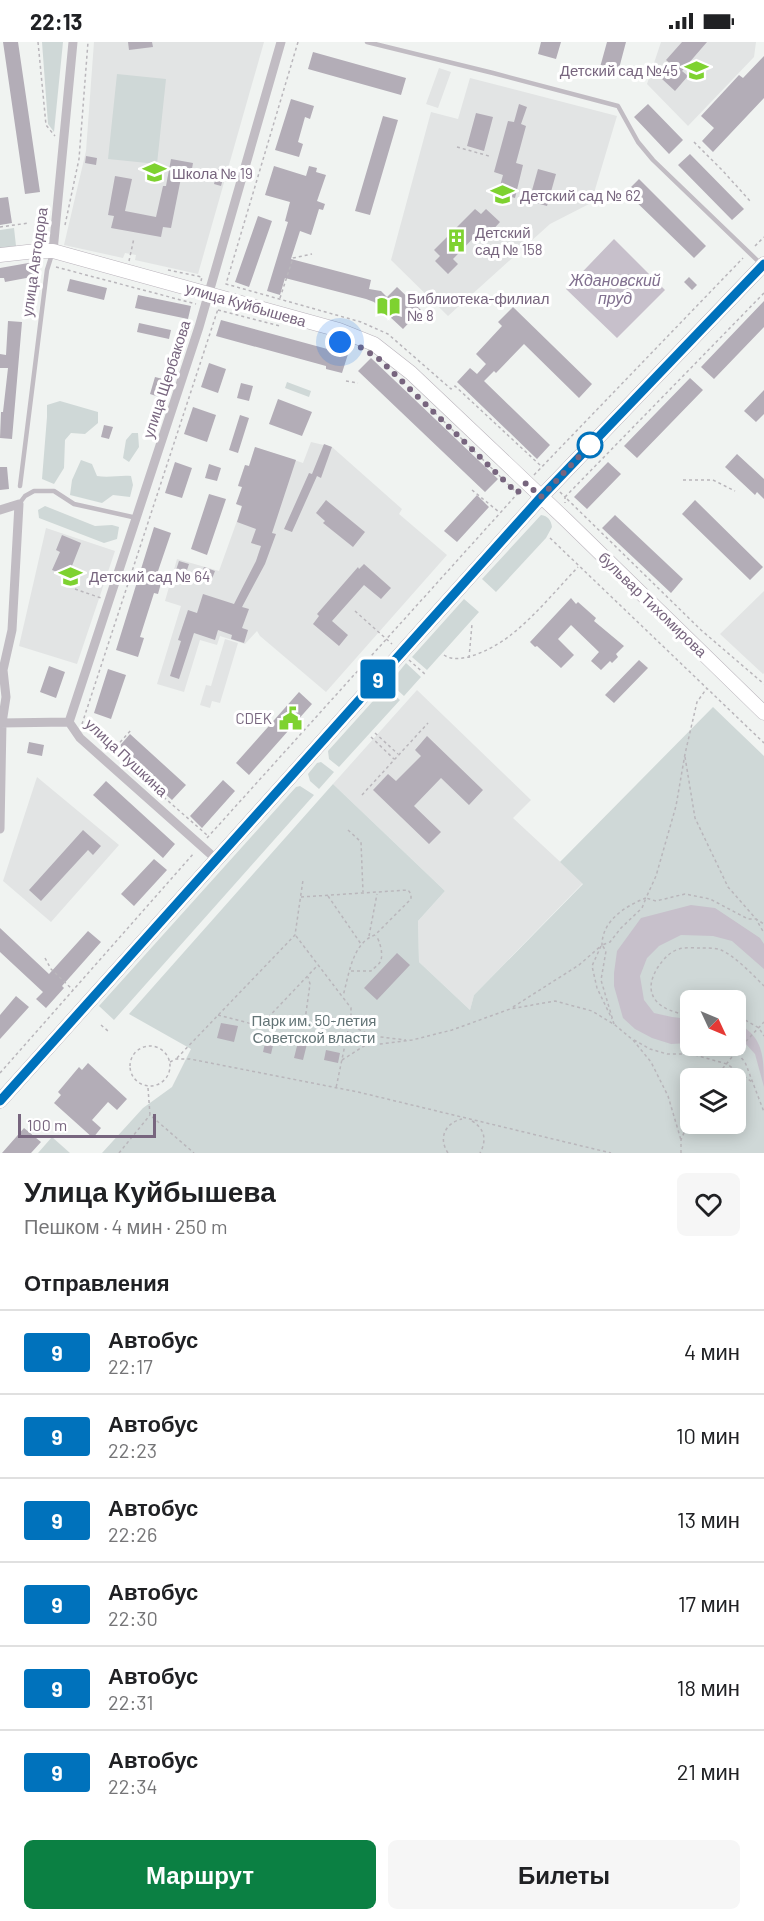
<!DOCTYPE html>
<html lang="ru">
<meta charset="utf-8">
<style>
:root{--surface:#fff;--page:#f6f6f6;--text:#202124;--muted:#757577;--line:#e0e0e0;--accent:#0b8043}
body{margin:0;font-family:Barlow,sans-serif;background:var(--page);color:var(--text);height:100vh;display:flex;flex-direction:column;font-size:22px;white-space:nowrap}
*{box-sizing:border-box;margin:0}
p{font-size:20px;color:var(--muted)}
.icon{flex:none;width:33px;height:33px;fill:none;stroke:currentColor;stroke-width:2;stroke-linecap:round;stroke-linejoin:round}
.map{position:relative;height:1111px;overflow:hidden}
.drawer{display:flex;flex-direction:column;background:var(--surface);flex:1}
.drawer>*{flex:none}
.badge{padding:0 12px;border-radius:4px;font-size:21px;line-height:39px}
.needle{width:39px;rotate:134deg}
.buttons{position:absolute;left:680px;top:948px;display:grid;gap:12px}
.buttons a{display:grid;place-items:center;width:66px;height:66px;border-radius:9px;background:var(--surface);box-shadow:0 3px 15px #0003;font-size:30px}
.scale{position:absolute;left:18px;bottom:15px;width:138px;box-sizing:border-box;padding-left:6px;border:3px solid #77657e;border-top:0;font-size:16px;line-height:21px;white-space:nowrap;color:#77657e;-webkit-text-stroke:4px #fff;paint-order:stroke}
.you{position:absolute;width:30px;height:30px;margin:-15px;border:4px solid #fff;border-radius:50%;background:#1a73e8;box-shadow:0 0 0 9px #1a73e833}
.map>.badge{position:absolute;translate:-50% -50%;box-shadow:0 0 0 3px #fff}
h2{padding:0 24px;font-size:22px;line-height:54px}
.round{display:grid;place-items:center;flex:none;width:63px;height:63px;border-radius:9px;background:var(--page)}
.overview{display:flex;align-items:center;justify-content:space-between;height:102px;padding:0 24px}
h1{font-size:28px;font-weight:600;line-height:45px}
.cta{display:flex;gap:12px;margin-top:auto;padding:12px 24px}
.cta a{flex:1;height:69px;border-radius:9px;background:var(--accent);color:#fff;font-size:24px;font-weight:600;line-height:69px;text-align:center}
.cta a+a{background:var(--page);color:var(--text)}
ul{padding:0;list-style:none}
li{display:flex;align-items:center;gap:18px;height:84px;padding:0 24px;border-top:2px solid var(--line)}
li div{flex:1}
li b{display:block;font-size:22px}
li em{font-style:normal}
li .badge{min-width:66px;font-weight:700;text-align:center}
.status{display:flex;justify-content:space-between;align-items:center;height:42px;padding:0 30px;background:var(--surface);direction:ltr}
.status svg{height:16px;fill:currentColor}
.map>svg:first-child{display:block}
</style>
<div class="status"><b>22:13</b><svg viewBox="0 0 49 12"><path d="M0 12V9h3v3zM5 12V6h3v6zM10 12V3h3v9zM15 12V0h3v12zM26 1h20v11H26zM47 4h2v5h-2z"/></svg></div>
<div class="map">
<svg width="764" height="1111" viewBox="0 0 764 1111">
<rect width="100%" height="100%" fill="#f0f3f1"/>
<path fill="#e2e4e4" d="M 94,0 L 264,0 L 198,232 L 135,218 L 136,213 L 125,211 L 123,216 L 64,203 L 86,109 Z
M 661,0 L 756,0 L 754,15 L 688,84 L 647,42 Z
M 439,26 L 451,30 L 438,66 L 426,62 Z
M 470,36 L 617,74 L 591,161 L 550,182 L 448,274 L 391,218 L 431,70 L 458,77 Z
M 311,400 L 332,405 L 402,467 L 399,472 L 447,513 L 326,650 L 260,594 L 257,589 L 245,602 L 220,594 L 217,603 L 200,598 L 184,650 L 157,642 L 181,564 L 165,559 L 177,517 L 219,529 L 242,465 L 236,462 L 243,445 L 238,443 L 245,423 L 249,424 L 255,405 L 303,421 Z
M 46,486 L 115,509 L 77,622 L 19,604 Z
M 764,549 L 764,631 L 763,632 L 720,592 Z
M 225,597 L 238,601 L 220,661 L 212,659 L 210,666 L 200,663 L 206,643 L 211,644 Z
M 417,648 L 531,758 L 513,776 L 583,841 L 474,953 L 470,968 L 419,920 L 418,879 L 445,849 L 333,742 Z
M 37,735 L 119,803 L 51,880 L 3,839 Z"/>
<path fill="#cfd8d7" fill-rule="evenodd" d="M 42,0 L 63,0 L 54,90 L 48,82 Z
M 117,32 L 166,37 L 157,122 L 108,117 Z
M 14,186 L 16,204 L 0,206 L 0,188 Z
M 287,340 L 311,349 L 309,355 L 285,346 Z
M 60,359 L 98,370 L 98,381 L 85,392 L 71,391 L 65,398 L 64,426 L 54,442 L 42,437 L 47,375 L 47,363 Z
M 132,391 L 138,391 L 139,405 L 129,420 L 123,416 L 126,398 Z
M 81,418 L 92,422 L 97,434 C 109,436 120,433 131,434 L 133,443 L 130,455 L 113,453 L 102,461 L 70,453 L 72,438 Z
M 45,464 L 95,484 L 112,483 L 119,485 L 117,497 L 104,501 L 39,476 L 38,468 Z
M 541,473 C 548,474 551,478 552,485 L 546,496 L 496,550 L 482,537 Z
M 464,557 L 479,570 L 427,628 L 412,615 Z
M 406,621 L 421,635 L 404,654 L 394,645 L 393,637 Z
M 382,649 L 390,649 L 400,658 L 339,725 L 329,717 L 328,709 Z
M 713,665 L 764,714 L 764,1111 L 102,1111 L 143,1066 L 172,1045 L 191,1007 L 129,972 L 333,742 L 445,849 L 418,879 L 419,920 L 470,968 L 474,953 L 583,842 L 560,820 ZM 690,958 L 735,958 L 735,1004 L 690,1004 ZM 690,1036 L 735,1036 L 735,1082 L 690,1082 Z
M 321,720 L 334,730 L 319,747 L 310,739 L 308,732 L 317,721 Z
M 300,744 L 314,753 L 114,978 L 99,964 L 296,745 Z
M 52,1095 L 70,1111 L 38,1111 Z"/>
<path fill="#c7c0cb" d="M 614,197 L 665,248 L 617,296 L 566,247 Z
M 691,863 L 715,866 L 760,896 L 764,902 L 764,927 L 732,899 L 713,894 L 681,893 L 659,904 L 647,916 L 640,934 L 644,958 L 654,971 L 672,975 L 690,977 L 690,1001 L 671,1002 L 652,996 L 635,987 L 623,976 L 614,944 L 614,931 L 617,909 L 641,876 Z
M 735,980 C 764,994 764,1015 764,1045 L 755,1012 L 745,1001 L 735,1001 Z"/>
<path fill="#b3adb7" d="M 3,0 L 18,0 L 40,150 L 25,152 Z
M 128,0 L 152,0 L 153,5 L 129,8 Z
M 541,0 L 561,0 L 556,17 L 538,12 Z
M 607,0 L 626,0 L 617,34 L 599,29 Z
M 682,0 L 707,0 L 682,29 L 688,34 L 675,49 L 662,37 L 673,24 L 666,18 Z
M 313,10 L 406,36 L 401,53 L 308,27 Z
M 764,14 L 764,56 L 713,110 L 702,99 L 714,86 L 701,74 L 739,33 L 743,36 Z
M 291,57 L 314,64 L 310,77 L 305,75 L 298,100 L 303,102 L 299,115 L 275,108 Z
M 519,62 L 527,65 L 521,82 L 526,84 L 516,121 L 523,123 L 515,156 L 498,151 L 503,133 L 494,130 L 508,79 L 514,80 Z
M 648,62 L 683,98 L 669,112 L 634,75 Z
M 476,71 L 493,75 L 484,109 L 467,104 Z
M 383,74 L 398,78 L 370,173 L 355,169 Z
M 690,112 L 744,167 L 732,178 L 678,123 Z
M 86,114 L 97,116 L 96,123 L 85,121 Z
M 171,117 L 193,121 L 190,138 L 181,136 L 171,186 L 163,185 L 161,195 L 111,186 L 114,174 L 108,173 L 115,134 L 132,137 L 125,169 L 156,175 L 163,144 L 166,144 Z
M 274,124 L 306,134 L 309,124 L 317,126 L 316,130 L 326,133 L 317,159 L 325,162 L 323,168 L 319,167 L 311,193 L 300,189 L 291,217 L 371,238 L 369,247 L 381,249 L 387,255 L 397,245 L 421,268 L 403,287 L 374,260 L 366,257 L 285,236 L 280,253 L 267,249 L 288,180 L 285,179 L 290,160 L 265,153 Z
M 218,127 L 225,129 L 221,144 L 214,142 Z
M 538,127 L 556,132 L 547,164 L 529,159 Z
M 639,137 L 706,204 L 694,216 L 626,150 Z
M 8,155 L 12,181 L 0,183 L 0,156 Z
M 475,167 L 481,172 L 486,167 L 500,180 L 490,191 L 484,185 L 453,217 L 458,222 L 448,232 L 435,219 L 440,214 L 434,208 Z
M 258,174 L 272,179 L 249,245 L 235,240 Z
M 34,220 L 37,234 L 5,240 L 4,236 L 0,236 L 0,226 Z
M 689,235 L 697,243 L 692,248 L 684,240 Z
M 70,237 L 107,246 L 104,258 L 67,249 Z
M 138,253 L 191,264 L 188,277 L 135,266 Z
M 764,259 L 764,285 L 714,337 L 701,325 Z
M 513,265 L 592,342 L 579,356 L 524,302 L 496,331 L 494,329 L 484,339 L 550,403 L 537,417 L 457,340 L 470,326 L 477,332 L 486,322 L 476,312 L 502,284 L 498,280 Z
M 221,278 L 331,308 L 332,305 L 349,309 L 342,331 L 326,327 L 326,324 L 216,294 Z
M 8,279 L 22,280 L 12,397 L 0,396 L 1,370 L 3,370 L 8,326 L 0,326 L 0,312 L 6,313 Z
M 139,281 L 171,288 L 169,297 L 137,290 Z
M 371,316 L 498,437 L 485,450 L 358,329 Z
M 209,321 L 226,327 L 218,351 L 201,345 Z
M 155,335 L 167,338 L 162,356 L 150,352 Z
M 690,336 L 703,348 L 637,416 L 624,404 Z
M 241,341 L 253,344 L 249,359 L 237,356 Z
M 764,348 L 764,372 L 756,380 L 744,369 Z
M 278,357 L 312,370 L 302,394 L 269,382 Z
M 193,365 L 216,373 L 207,400 L 184,392 Z
M 240,373 L 249,376 L 238,411 L 229,408 Z
M 104,383 L 113,385 L 109,397 L 101,395 Z
M 324,402 L 332,405 L 321,436 L 317,434 L 292,490 L 284,487 L 309,431 L 312,432 Z
M 255,405 L 296,418 L 272,491 L 276,492 L 265,522 L 242,565 L 249,567 L 242,586 L 248,588 L 244,601 L 231,597 L 232,593 L 218,588 L 215,598 L 194,591 L 179,637 L 170,634 L 181,599 L 178,598 L 188,568 L 197,571 L 203,552 L 234,562 L 256,519 L 261,504 L 251,501 L 256,487 L 237,480 L 242,464 L 236,462 L 242,445 L 238,444 L 245,423 L 249,424 Z
M 737,412 L 764,437 L 764,457 L 757,450 L 755,453 L 725,425 Z
M 175,420 L 192,426 L 182,456 L 165,451 Z
M 608,420 L 621,432 L 587,467 L 574,455 Z
M 209,422 L 221,426 L 217,439 L 205,436 Z
M 0,425 L 7,425 L 9,447 L 0,448 Z
M 209,452 L 226,457 L 207,513 L 191,507 Z
M 477,453 L 489,465 L 457,500 L 444,489 Z
M 326,458 L 365,490 L 353,505 L 323,481 L 325,479 L 316,471 Z
M 695,458 L 763,525 L 750,538 L 682,472 Z
M 615,473 L 683,537 L 671,551 L 602,486 Z
M 154,485 L 171,491 L 157,532 L 163,534 L 158,552 L 154,551 L 140,595 L 144,596 L 138,615 L 116,608 Z
M 62,493 L 81,501 L 68,534 L 52,528 L 60,510 L 56,508 Z
M 179,519 L 189,522 L 185,534 L 175,531 Z
M 364,522 L 391,546 L 381,557 L 364,543 L 332,579 L 348,593 L 339,604 L 313,582 L 319,574 L 317,572 L 358,525 L 359,527 Z
M 204,525 L 215,529 L 210,542 L 199,538 Z
M 571,556 L 576,562 L 578,560 L 596,576 L 594,579 L 624,604 L 616,612 L 618,615 L 612,621 L 610,619 L 601,628 L 591,619 L 599,610 L 571,583 L 558,597 L 574,613 L 561,626 L 537,604 L 535,605 L 530,600 Z
M 639,618 L 648,626 L 614,661 L 605,653 Z
M 49,624 L 65,630 L 56,656 L 40,650 Z
M 108,627 L 126,633 L 111,677 L 94,671 Z
M 299,650 L 312,662 L 249,733 L 236,721 Z
M 130,692 L 186,743 L 172,758 L 116,708 Z
M 427,694 L 483,748 L 469,763 L 441,736 L 414,764 L 441,790 L 429,802 L 373,748 L 388,732 L 396,739 L 421,714 L 415,708 Z
M 29,700 L 44,703 L 42,714 L 27,711 Z
M 223,738 L 235,749 L 202,786 L 190,774 Z
M 106,739 L 175,802 L 163,816 L 93,753 Z
M 83,788 L 101,804 L 93,813 L 88,808 L 41,859 L 29,848 Z
M 154,817 L 167,828 L 134,864 L 121,852 Z
M 0,886 L 49,932 L 88,889 L 101,900 L 62,944 L 64,946 L 46,966 L 36,957 L 43,950 L 0,910 Z
M 397,911 L 410,923 L 377,958 L 364,946 Z
M 16,954 L 29,965 L 0,997 L 0,973 Z
M 221,981 L 238,984 L 234,1000 L 217,996 Z
M 267,992 L 275,995 L 271,1012 L 263,1010 Z
M 298,1000 L 307,1002 L 303,1018 L 294,1016 Z
M 326,1008 L 340,1011 L 338,1021 L 324,1018 Z
M 88,1021 L 127,1057 L 117,1068 L 108,1060 L 92,1078 L 101,1086 L 93,1096 L 54,1061 L 61,1053 L 58,1050 L 79,1025 L 82,1028 Z
M 24,1086 L 41,1100 L 31,1111 L 2,1111 Z"/>
<g fill="none" stroke-linecap="round" stroke-linejoin="round">
<defs>
<path id="secondary" d="M 0,213 L 36,209 L 53,209 L 339,288 L 374,302 L 411,331 L 566,478 L 764,671
M 0,1059 L 541,455 L 764,222"/>
</defs>
<use href="#secondary" stroke="#b9b3bb" stroke-width="15"/>
<path stroke="#b9b6bb" stroke-width="1.5" stroke-dasharray="3 3" stroke-linecap="butt" d="M 38,0 L 46,83 L 55,94
M 298,0 L 226,242 L 361,280 L 388,292 L 451,347 L 455,344 L 541,424
M 694,100 L 723,129 L 750,159
M 457,105 L 489,114
M 65,183 L 79,117 L 88,0
M 0,185 L 29,181
M 34,190 L 45,190
M 755,204 L 764,195
M 129,219 L 134,196
M 56,225 L 196,262
M 168,228 L 202,235 L 201,239
M 764,251 L 565,455 L 701,588 L 764,642
M 280,256 L 293,216 L 312,212
M 218,268 L 280,284
M 346,339 L 358,341
M 426,362 L 517,451
M 534,433 L 743,216
M 683,438 L 713,438 L 735,449
M 472,448 L 499,470
M 560,450 L 565,455 L 565,461
M 550,496 L 764,701
M 75,547 L 101,556
M 355,569 L 392,602
M 444,613 C 460,625 498,604 512,592 C 535,574 558,546 578,525
M 469,616 L 472,582
M 409,618 L 426,633
M 82,682 L 218,267
M 87,688 L 207,793
M 375,691 L 398,712
M 371,695 L 394,717
M 112,709 L 132,687
M 685,715 L 695,776 L 728,845 L 756,877 L 764,882
M 362,753 L 428,681
M 348,788 L 361,800 L 363,850
M 207,796 L 519,450
M 328,854 L 361,902
M 301,855 L 408,848 L 411,852 L 411,857 L 375,893 C 352,901 349,933 343,954
M 296,894 L 351,966 L 351,974 L 336,1046
M 369,894 L 377,852
M 601,904 L 592,924 L 597,946 L 612,977
M 45,916 L 51,927 L 73,948
M 351,929 L 371,929 C 374,926 380,922 381,918 C 383,911 380,899 376,894
M 513,965 L 579,923 L 602,903 C 602,879 625,864 646,856 L 656,834 L 676,764 L 685,712 L 697,660 L 707,646
M 735,972 L 759,986 L 764,994
M 218,973 L 260,984 L 305,978 L 351,974 L 358,987 L 372,994 L 406,998
M 690,973 C 662,970 639,955 658,925 C 663,918 669,910 679,907 C 685,905 695,906 702,906 C 707,906 716,906 721,908 C 735,914 753,933 764,944
M 305,978 L 310,942 L 308,935
M 614,982 L 601,938 L 606,909 L 602,903 L 610,900 L 621,886 L 642,866 L 646,856 L 656,859 L 685,852 L 710,857 L 748,877 L 756,877 L 764,891
M 101,983 L 108,989
M 260,984 L 317,924
M 634,998 L 650,1007 L 667,1012 L 694,1012 L 719,1007 L 736,1010 L 745,1020 L 764,1070
M130 1024a20 20 0 1 1 40 0a20 20 0 1 1-40 0Z
M 695,1013 L 727,1022 L 752,1040
M 177,1016 L 295,893 L 303,838
M 342,1018 L 364,1004 L 412,998 L 452,988 L 510,967 L 555,959 L 592,969 L 615,983 L 633,998 L 651,1020 L 668,1054 L 681,1098
M 170,1020 L 176,1017 L 190,1017 L 358,1050 L 611,1111
M 0,1031 L 194,811
M 715,1036 L 736,1010 L 764,980
M 148,1046 L 150,1073 L 194,1111
M 472,1079 C 485,1087 487,1098 480,1111
M 119,1111 L 150,1073
M 448,1111 C 438,1096 445,1081 462,1077
M 681,1111 L 681,1098 L 690,1076"/>
<path stroke="#c1bcc3" stroke-width="4.5" d="M 367,0 L 493,31 L 618,64 L 638,100 L 653,118 L 761,222
M 20,444 L 47,228 L 52,212
M 19,462 L 25,454 L 34,449 L 54,449 L 74,462 L 137,476"/>
<path stroke="#c1bcc3" stroke-width="9" d="M 53,209 L 73,0
M 0,468 L 19,462 L 12,588 L 3,628 L 6,655 L 2,681 L 0,787
M 69,680 L 199,285 L 281,0
M 69,680 L 80,696 L 216,817
M 0,681 L 69,680"/>
<use href="#secondary" stroke="#fff" stroke-width="14"/>
</g>
<g fill="none" stroke-linecap="round" stroke-linejoin="round">
<defs>
<path id="line" d="M 0,1059 L 541,455 L 764,222"/>
</defs>
<use href="#line" stroke="#fff" stroke-width="14"/>
<use href="#line" stroke="#0072bc" stroke-width="9"/>
<path stroke="#77657e" stroke-width="6" stroke-dasharray="0 10.8" d="M 340,300 L 360,305 L 378,316 L 517,451 L 526,441 L 541,455 L 590,403"/>
</g>
<defs>
<symbol id="school-bare" viewBox="-9 -9 18 18"><path d="M0-5L7-2L0 1L-7-2ZM-4 1L0 2.5L4 1V4Q0 6-4 4Z" fill="#7ed230" stroke="#fff" stroke-width="2.5" paint-order="stroke"/></symbol>
<symbol id="building-bare" viewBox="-9 -9 18 18"><path d="M-4-6H4V6H1V3H-1V6H-4ZM-2.5-4.3h1.7v1.8h-1.7ZM.8-4.3h1.7v1.8H.8ZM-2.5-1h1.7V.8h-1.7ZM.8-1h1.7V.8H.8Z" fill="#7ed230" stroke="#fff" stroke-width="2.5" paint-order="stroke"/></symbol>
<symbol id="library-bare" viewBox="-9 -9 18 18"><path d="M-6-4Q-3-5.5-.7-3.5V5Q-3 3-6 4ZM6-4Q3-5.5 .7-3.5V5Q3 3 6 4Z" fill="#7ed230" stroke="#fff" stroke-width="2.5" paint-order="stroke"/></symbol>
<symbol id="civic-bare" viewBox="-9 -9 18 18"><path d="M-.6-6.5H3V-4.5H.6V-3L4-1V1h2V6H-6V1h2V-1L-.6-3ZM-1.2 2.5V6h2.4V2.5Z" fill="#7ed230" stroke="#fff" stroke-width="2.5" paint-order="stroke"/></symbol>
</defs>
<g fill-rule="evenodd">
<use href="#school-bare" x="680" y="12" width="33" height="33"/>
<use href="#school-bare" x="138" y="114" width="33" height="33"/>
<use href="#school-bare" x="486" y="136" width="33" height="33"/>
<use href="#building-bare" x="440" y="182" width="33" height="33"/>
<use href="#library-bare" x="372" y="248" width="33" height="33"/>
<use href="#school-bare" x="54" y="518" width="33" height="33"/>
<use href="#civic-bare" x="274" y="660" width="33" height="33"/>
</g>
<circle fill="#fff" stroke="#0072bc" stroke-width="3" cx="590" cy="403" r="12"/>
<g text-anchor="middle" dominant-baseline="central" stroke-width="6" stroke-linejoin="round" paint-order="stroke">
<g font-size="15" fill="#77657e" stroke="#fff" text-anchor="start">
<text x="678" y="28" text-anchor="end">Детский сад №45</text>
<text x="172" y="131">Школа № 19</text>
<text x="520" y="153">Детский сад № 62</text>
<text x="475" y="190">Детский<tspan x="475" dy="17">сад № 158</tspan></text>
<text x="407" y="256">Библиотека-филиал<tspan x="407" dy="17">№ 8</tspan></text>
<text x="89" y="534">Детский сад № 64</text>
<text x="272" y="676" text-anchor="end">CDEK</text>
</g>
<g font-size="15" fill="#77657e" stroke="#fff">
<text transform="translate(34 220) rotate(-82)">улица Автодора</text>
<text transform="translate(246 262) rotate(16)">улица Куйбышева</text>
<text transform="translate(166 337) rotate(-72)">улица Щербакова</text>
<text transform="translate(653 562) rotate(44)">бульвар Тихомирова</text>
<text transform="translate(127 715) rotate(43)">улица Пушкина</text>
</g>
<g font-size="15" fill="#637476" stroke="#fff">
<text x="314" y="978">Парк им. 50-летия<tspan x="314" dy="17">Советской власти</tspan></text>
</g>
<g font-size="16" font-style="italic" fill="#81708f" stroke="#fff">
<text x="615" y="237">Ждановский<tspan x="615" dy="18">пруд</tspan></text>
</g>
</g>
</svg>
<div class="buttons">
<a><svg class="needle" viewBox="-14 -14 28 28"><path d="M0-13l5 13h-10z" fill="#e53935"/><path d="M0 13l5-13h-10z" fill="#757577"/></svg></a>
<a><svg class="icon" aria-label="layers" viewBox="0 0 24 24"><path d="M12 4l9 5-9 5-9-5zM3 14l9 5 9-5"/></svg></a>
</div>
<div class="scale">100 m</div>
<div class="you" style="left:340px;top:300px"></div>
<b class="badge" style="left:378px;top:637px;background:#0072bc;color:#fff">9</b>
</div>
<section class="drawer">
<div class="overview"><div><h1>Улица Куйбышева</h1><p>Пешком · 4 мин · 250 m</p></div><a class="round"><svg class="icon" aria-label="heart" viewBox="0 0 24 24"><path d="M12 20l-8-8c-3-5 5-10 8-4 3-6 11-1 8 4z"/></svg></a></div>
<h2>Отправления</h2>
<ul>
<li><span class="badge" style="background:#0072bc;color:#fff">9</span><div><b>Автобус</b><p>22:17</p></div><em>4 мин</em></li>
<li><span class="badge" style="background:#0072bc;color:#fff">9</span><div><b>Автобус</b><p>22:23</p></div><em>10 мин</em></li>
<li><span class="badge" style="background:#0072bc;color:#fff">9</span><div><b>Автобус</b><p>22:26</p></div><em>13 мин</em></li>
<li><span class="badge" style="background:#0072bc;color:#fff">9</span><div><b>Автобус</b><p>22:30</p></div><em>17 мин</em></li>
<li><span class="badge" style="background:#0072bc;color:#fff">9</span><div><b>Автобус</b><p>22:31</p></div><em>18 мин</em></li>
<li><span class="badge" style="background:#0072bc;color:#fff">9</span><div><b>Автобус</b><p>22:34</p></div><em>21 мин</em></li>
</ul>
<div class="cta"><a>Маршрут</a><a>Билеты</a></div>
</section>
